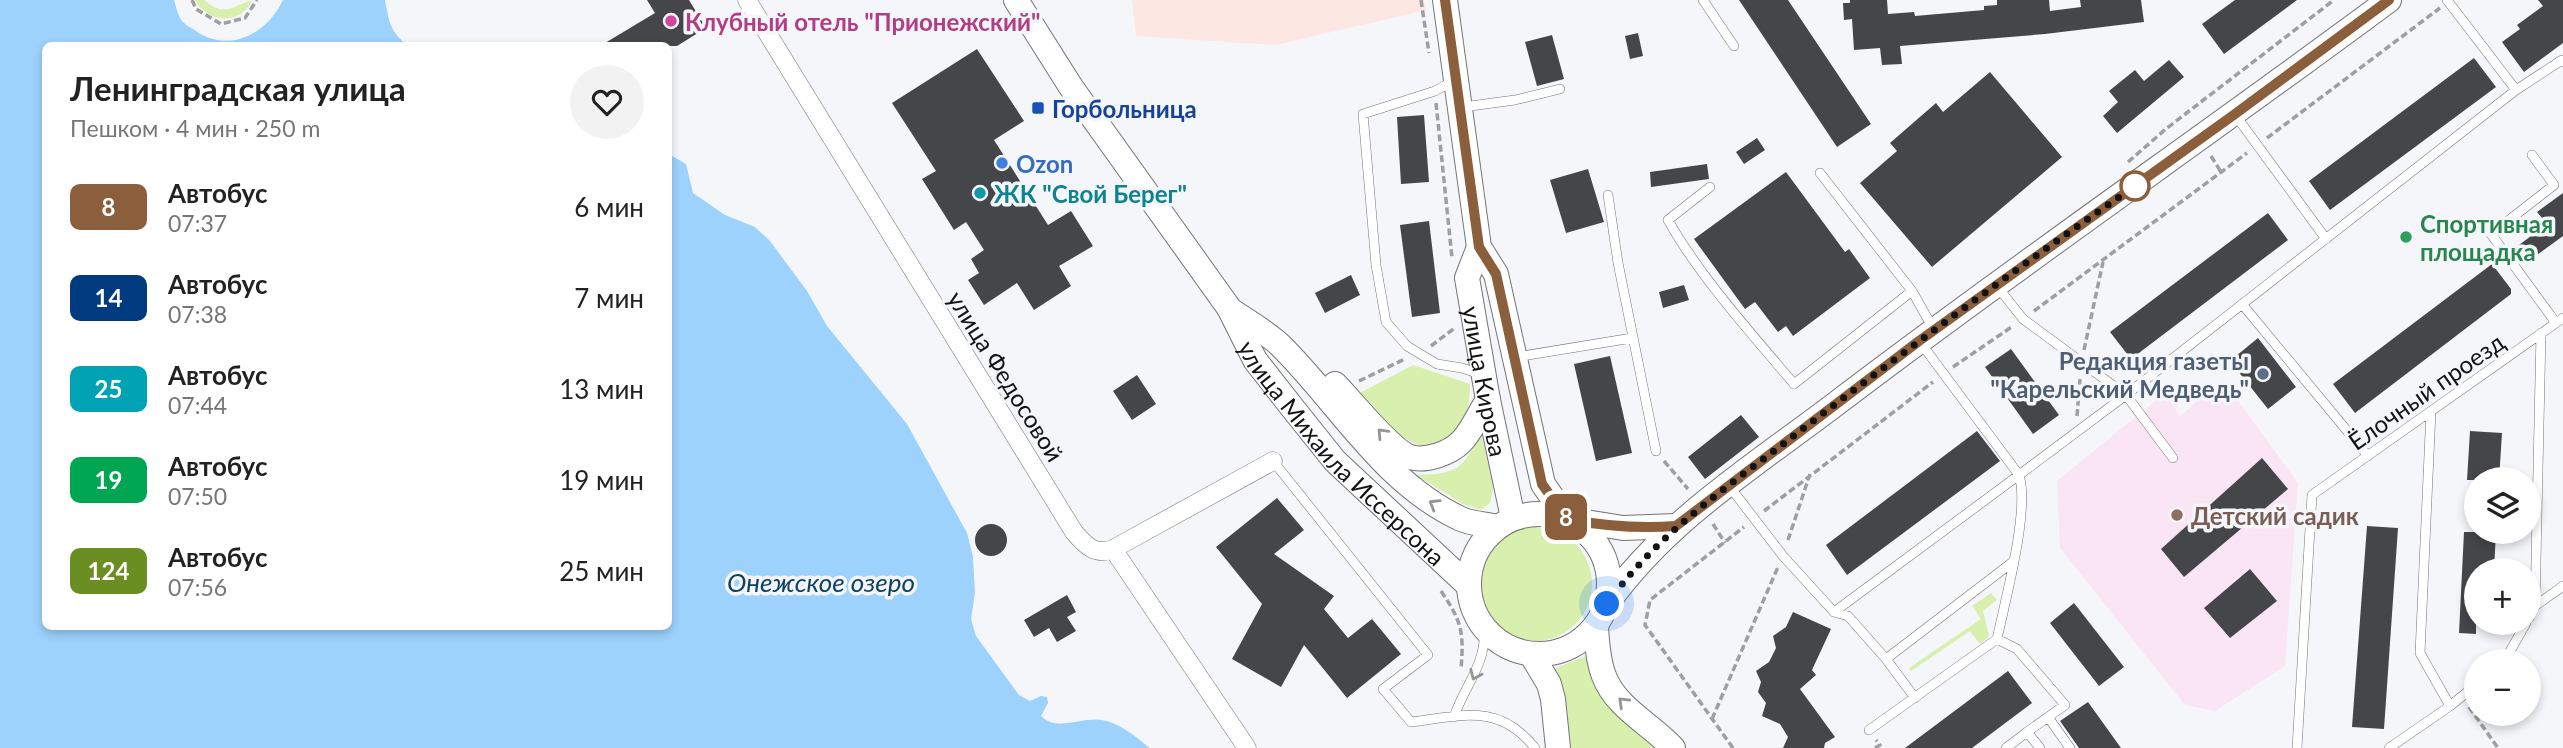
<!DOCTYPE html>
<html lang="ru">
<meta charset="utf-8">
<style>
:root{--surface:#fff;--page:#f2f2f2;--text:#222;--muted:#767676}
body{margin:0;font-family:Lato,sans-serif;background:var(--page);color:var(--text);height:100vh;display:flex;flex-direction:column;font-size:26px;white-space:nowrap}
*{box-sizing:border-box;margin:0}
p{font-size:23px;color:var(--muted)}
.icon{flex:none;width:38px;height:38px;fill:none;stroke:currentColor;stroke-width:2;stroke-linecap:round;stroke-linejoin:round}
.map{position:relative;flex:1;overflow:hidden}
.details{position:absolute;left:42px;top:42px;width:630px;height:588px;display:flex;flex-direction:column;background:var(--surface);border-radius:10px;box-shadow:0 4px 10px #0003}
.details>*{flex:none}
.badge{padding:0 14px;border-radius:10px;font-size:24px;line-height:46px}
.tools{position:absolute;left:2464px;top:467px;display:grid;gap:14px}
.tools a{display:grid;place-items:center;width:77px;height:77px;border-radius:50%;background:var(--surface);box-shadow:0 4px 10px #0003;font-size:35px}
.you{position:absolute;width:35px;height:35px;margin:-18px;border:5px solid #fff;border-radius:50%;background:#1a73e8;box-shadow:0 0 0 10px #1a73e833}
.map>.badge{position:absolute;translate:-50% -50%;box-shadow:0 0 0 4px #fff}
.round{display:grid;place-items:center;flex:none;width:74px;height:74px;border-radius:37px;background:var(--page)}
.head{display:flex;align-items:center;justify-content:space-between;height:119px;padding:0 28px}
h1{font-size:33px;font-weight:700;line-height:52px}
ul{padding:0;list-style:none}
li{display:flex;align-items:center;gap:21px;height:91px;padding:0 28px}
li div{flex:1}
li b{display:block;font-size:26px}
li em{font-style:normal}
li .badge{min-width:77px;font-weight:700;text-align:center}
.map>svg:first-child{display:block}
</style>
<div class="map">
<svg width="2563" height="748" viewBox="0 0 2563 748">
<rect width="100%" height="100%" fill="#f5f6fa"/>
<path fill="#fce7e3" d="M 1132,0 L 1424,0 L 1426,10 L 1276,45 L 1136,36 Z"/>
<path fill="#fae5f4" d="M 2223,380 L 2298,483 L 2285,666 L 2215,711 L 2185,705 L 2060,548 L 2057,481 L 2165,393 L 2180,416 Z"/>
<path fill="#d8efad" d="M 195,0 L 204,0 C 225,18 232,6 252,0 C 241,26 207,23 195,0 Z
M 1413,365 L 1470,384 C 1469,425 1463,437 1422,447 L 1401,436 L 1360,393 Z
M 1481,434 L 1494,485 L 1490,503 L 1481,510 L 1463,504 L 1416,475 C 1457,474 1462,470 1481,434 Z
M1478 584a57 57 0 1 1 114 0a57 57 0 1 1-114 0Z
M 1991,593 L 1997,600 L 1983,611 L 1989,636 L 1980,644 L 1970,631 L 1911,671 L 1909,668 L 1981,619 L 1972,606 Z
M 1586,656 L 1599,687 L 1617,714 L 1654,748 L 1569,748 L 1567,710 L 1551,670 Z"/>
<path fill="#9dd2fd" d="M 0,0 L 174,0 C 176,6 178,16 182,21 C 185,25 192,28 196,31 C 229,54 267,34 283,0 L 385,0 C 389,22 390,31 407,45 L 46,46 L 46,626 L 668,626 L 669,154 L 686,164 L 693,193 L 725,215 L 755,227 L 770,241 L 807,291 L 827,326 L 907,424 L 967,533 L 973,557 L 975,593 L 971,619 L 976,636 L 1019,695 L 1030,701 L 1041,696 L 1047,697 L 1048,703 L 1041,716 C 1057,732 1081,717 1101,720 C 1119,722 1136,737 1150,748 L 0,748 Z"/>
<path fill="#454649" d="M 647,0 L 689,0 L 706,28 L 677,46 L 600,46 L 655,13 Z
M 1739,0 L 1788,0 L 1871,124 L 1837,147 Z
M 1850,0 L 1887,0 L 1888,14 L 1914,12 L 1915,16 L 1984,10 L 1984,6 L 1997,5 L 1997,0 L 2049,0 L 2050,11 L 2081,7 L 2080,0 L 2141,0 L 2144,22 L 2045,34 L 1900,46 L 1902,64 L 1882,65 L 1880,48 L 1854,50 L 1852,19 L 1844,20 L 1843,3 L 1850,3 Z
M 2235,0 L 2297,0 L 2224,54 L 2202,24 Z
M 2538,0 L 2563,0 L 2563,43 L 2524,72 L 2502,42 L 2520,29 L 2517,25 L 2543,6 Z
M 1638,33 L 1643,56 L 1630,59 L 1625,36 Z
M 1552,35 L 1564,79 L 1537,86 L 1525,42 Z
M 977,49 L 1024,121 L 994,140 L 1048,225 L 1071,211 L 1093,246 L 1059,266 L 1071,286 L 1034,310 L 1017,283 L 984,305 L 968,280 L 979,273 L 971,259 L 984,250 L 966,222 L 954,230 L 922,179 L 936,171 L 892,103 Z
M 2474,58 L 2496,87 L 2330,210 L 2309,181 Z
M 2169,60 L 2184,77 L 2117,133 L 2103,116 L 2118,102 L 2109,91 L 2135,70 L 2144,81 Z
M 1990,72 L 2062,157 L 1932,267 L 1860,183 L 1897,151 L 1890,143 L 1936,103 L 1943,112 Z
M 1424,115 L 1429,182 L 1401,184 L 1397,117 Z
M 1757,138 L 1765,150 L 1744,164 L 1736,152 Z
M 1707,164 L 1709,179 L 1651,187 L 1650,172 Z
M 1588,169 L 1604,222 L 1566,233 L 1550,180 Z
M 1786,172 L 1845,252 L 1849,249 L 1870,278 L 1793,336 L 1786,326 L 1778,332 L 1755,302 L 1745,309 L 1694,239 Z
M 2563,193 L 2563,236 L 2526,263 L 2515,248 L 2547,224 L 2537,212 Z
M 2268,213 L 2288,240 L 2131,359 L 2110,332 Z
M 1429,221 L 1440,313 L 1412,317 L 1400,225 Z
M 2492,264 L 2511,289 L 2511,294 L 2355,413 L 2333,384 Z
M 1351,275 L 1360,295 L 1325,313 L 1315,293 Z
M 1684,285 L 1689,300 L 1663,308 L 1659,292 Z
M 2258,338 L 2296,387 L 2268,409 L 2230,361 Z
M 2011,349 L 2059,415 L 2033,434 L 1985,367 Z
M 1610,356 L 1632,453 L 1596,461 L 1574,364 Z
M 1137,375 L 1156,404 L 1132,420 L 1113,391 Z
M 1741,415 L 1759,437 L 1705,479 L 1688,457 Z
M 1977,431 L 2000,461 L 1847,575 L 1826,545 Z
M 2470,431 L 2502,433 L 2499,480 L 2467,480 Z
M 2262,458 L 2288,489 L 2184,577 L 2161,549 Z
M 1277,498 L 1304,530 L 1274,554 L 1334,596 L 1324,609 L 1348,638 L 1372,619 L 1401,654 L 1347,698 L 1304,645 L 1281,687 L 1232,659 L 1262,604 L 1216,547 Z
M975 540a16 16 0 1 1 32 0a16 16 0 1 1-32 0Z
M 2367,526 L 2398,528 L 2384,729 L 2352,727 Z
M 2464,532 L 2496,532 L 2494,570 L 2476,570 L 2476,634 L 2459,633 Z
M 2250,569 L 2277,601 L 2230,638 L 2204,608 Z
M 1067,595 L 1076,612 L 1067,617 L 1076,631 L 1057,642 L 1049,628 L 1034,637 L 1024,620 Z
M 2074,603 L 2124,667 L 2099,686 L 2050,623 Z
M 1793,612 L 1831,629 L 1812,670 L 1816,675 L 1800,689 L 1835,737 L 1825,743 L 1824,748 L 1783,748 L 1788,737 L 1780,724 L 1762,716 L 1766,703 L 1758,692 L 1761,682 L 1756,671 L 1769,662 L 1776,648 L 1773,636 L 1786,627 Z
M 2008,671 L 2032,703 L 1972,748 L 1905,748 Z
M 2088,702 L 2121,748 L 2079,748 L 2060,721 Z"/>
<g fill="none" stroke-linecap="round" stroke-linejoin="round">
<defs>
<path id="lane" d="M 1703,0 L 1734,46
M 2447,0 L 2516,90 L 2562,60 L 2563,62
M 1453,81 L 1435,91 L 1363,114 L 1376,265 L 1386,322 L 1407,346 L 1437,364 L 1462,368 L 1480,374
M 1463,107 L 1515,100 L 1560,89
M 2236,116 L 2326,239
M 2532,155 L 2554,185 L 2491,234 L 2556,323
M 1820,173 L 1912,291 L 1934,330
M 1710,187 L 1668,220 C 1700,277 1752,334 1794,384 L 1912,291
M 1608,195 L 1618,263 L 1656,451
M 1996,285 L 2023,319 L 2126,395 L 2173,458
M 2242,304 L 2368,456
M 1920,342 L 2019,475 L 2126,395 L 2516,90
M 1516,357 L 1632,338
M 2431,411 L 2420,653 L 2450,706
M 1273,461 L 1428,655 L 1383,689 L 1411,722 C 1460,716 1499,702 1535,748
M 1730,487 L 1783,556 L 1834,612 L 1848,616 L 1886,659 L 1915,698
M 2535,606 L 2541,333
M 1834,612 L 2019,475 C 2030,510 2005,601 1997,639 L 2017,649 L 2065,705 L 2027,732
M 2529,618 L 2535,606 L 2563,586
M 1886,659 L 2014,561
M 2504,662 L 2526,623
M 1454,717 C 1464,686 1487,664 1484,629
M 2048,717 L 2070,748
M 1869,730 L 1997,639
M 2006,748 L 2027,732 L 2040,748
M 2297,748 L 2312,495 L 2563,318
M 2389,748 L 2450,706 L 2476,685"/>
<path id="street" d="M 747,0 L 1074,532 C 1085,545 1095,556 1113,549 L 1273,461
M 1113,549 L 1247,748"/>
<g id="secondary">
<path id="s1" d="M 1016,0 L 1071,87 L 1229,308 L 1255,360 L 1291,406 L 1335,461 L 1468,585"/>
<path d="M 1445,0 L 1479,247 L 1496,274 L 1543,484 L 1567,519"/>
<path id="s2" d="M 1479,247 L 1467,278 L 1488,400 L 1513,518"/>
<path d="M 1232,311 C 1248,322 1266,332 1280,345 C 1339,403 1383,483 1461,519 C 1472,524 1486,524 1497,527"/>
<path d="M 1335,384 C 1352,401 1390,450 1410,457 C 1426,462 1450,453 1461,442 C 1472,431 1479,413 1488,400"/>
<circle cx="1539" cy="584" r="70"/>
<path d="M 1573,520 L 1623,528 L 1676,526"/>
<path d="M 1607,604 C 1666,520 1757,464 1837,403 C 2018,265 2206,136 2389,0"/>
<path d="M 1596,627 C 1597,643 1598,661 1604,676 C 1616,708 1651,724 1673,748"/>
<path d="M 1531,654 L 1549,684 L 1553,699 L 1558,748"/>
</g>
</defs>
<use href="#lane" stroke="#737477" stroke-width="10"/>
<use href="#street" stroke="#737477" stroke-width="19"/>
<use href="#secondary" stroke="#737477" stroke-width="26"/>
<path stroke="#9e9fa1" stroke-width="3.5" stroke-dasharray="7 3.5" stroke-linecap="butt" d="M 192,0 L 196,9 L 221,24 L 245,18 L 257,0
M 1421,0 L 1429,53
M 1436,103 L 1452,258
M 2267,138 L 2440,8
M 2211,156 L 2221,172
M 2128,162 L 2167,128 L 2334,0
M 2034,311 L 2247,153
M 1431,346 L 1456,327
M 2084,350 L 2103,262
M 1953,367 L 2013,326
M 1359,381 L 1405,359
M 2077,416 L 2080,379
M 1664,461 L 1688,489
M 1764,511 L 1933,382
M 1713,524 L 1725,543
M 1788,540 L 1810,474
M 1441,591 C 1462,622 1464,632 1461,669
M 2469,707 L 2498,748
M 1712,719 L 1778,567
M 1733,748 L 1645,625 L 1650,600 L 1744,527
M 1875,748 L 1880,745 L 1876,740"/>
<use href="#lane" stroke="#fff" stroke-width="9"/>
<use href="#street" stroke="#fff" stroke-width="18"/>
<use href="#secondary" stroke="#fff" stroke-width="24"/>
</g>
<defs><path id="oneway-chevron" d="M-2-3.5L2.5 0L-2 3.5" fill="none" stroke-width="1.6" stroke-linecap="round" stroke-linejoin="round" transform="scale(1.75)"/></defs>
<g stroke="#949595">
<use href="#oneway-chevron" transform="translate(1382 433) rotate(-133)"/>
<use href="#oneway-chevron" transform="translate(1434 504) rotate(-149)"/>
<use href="#oneway-chevron" transform="translate(1475 675) rotate(114)"/>
<use href="#oneway-chevron" transform="translate(1623 702) rotate(-136)"/>
</g>
<g fill="none" stroke-linecap="round" stroke-linejoin="round">
<defs>
<path id="line" d="M 1445,0 L 1479,247 L 1496,274 L 1542,484 L 1567,519 C 1604,526 1639,529 1676,526 L 1919,341 L 2235,114 L 2389,0"/>
</defs>
<use href="#line" stroke="#fff" stroke-width="16"/>
<use href="#line" stroke="#8b5e3c" stroke-width="10"/>
<path stroke="#121314" stroke-width="7" stroke-dasharray="0 12.6" d="M 1607,604 C 1658,532 1732,484 1800,431 C 1910,347 2021,265 2135,186"/>
</g>
<circle fill="#d1479c" stroke="#f5f6fa" stroke-width="2.5" cx="671" cy="21" r="7"/>
<rect fill="#1a4fb4" stroke="#f5f6fa" stroke-width="2.5" x="1031" y="101" width="14" height="14" rx="3.5"/>
<circle fill="#3f7fe0" stroke="#f5f6fa" stroke-width="2.5" cx="1002" cy="163" r="7"/>
<circle fill="#fff" stroke="#8b5e3c" stroke-width="3.5" cx="2135" cy="186" r="14"/>
<circle fill="#0f9aa8" stroke="#f5f6fa" stroke-width="2.5" cx="980" cy="193" r="7"/>
<circle fill="#2e9e5b" stroke="#f5f6fa" stroke-width="2.5" cx="2406" cy="237" r="7"/>
<circle fill="#5c6f8a" stroke="#f5f6fa" stroke-width="2.5" cx="2263" cy="374" r="7"/>
<circle fill="#8d6e63" stroke="#f5f6fa" stroke-width="2.5" cx="2177" cy="515" r="7"/>
<g text-anchor="middle" dominant-baseline="central" stroke-width="7" stroke-linejoin="round" paint-order="stroke">
<g font-size="24" font-weight="bold" fill="#b23c85" stroke="#f5f6fa" text-anchor="start">
<text x="685" y="21">Клубный отель "Прионежский"</text>
</g>
<g font-size="24" font-weight="bold" fill="#164399" stroke="#f5f6fa" text-anchor="start">
<text x="1052" y="108">Горбольница</text>
</g>
<g font-size="24" font-weight="bold" fill="#366cbe" stroke="#f5f6fa" text-anchor="start">
<text x="1016" y="163">Ozon</text>
</g>
<g font-size="24" font-weight="bold" fill="#0d838f" stroke="#f5f6fa" text-anchor="start">
<text x="994" y="193">ЖК "Свой Берег"</text>
</g>
<g font-size="24" font-weight="bold" fill="#27864d" stroke="#f5f6fa" text-anchor="start">
<text x="2420" y="223">Спортивная<tspan x="2420" dy="28">площадка</tspan></text>
</g>
<g font-size="24" font-weight="bold" fill="#4e5e75" stroke="#f5f6fa" text-anchor="end">
<text x="2249" y="360">Редакция газеты<tspan x="2249" dy="28">"Карельский Медведь"</tspan></text>
</g>
<g font-size="24" fill="#121314" stroke="#f5f6fa">
<text transform="translate(1006 376) rotate(58)">улица Федосовой</text>
<text stroke="none"><textPath href="#s2" startOffset="138">улица Кирова</textPath></text>
<text transform="translate(2426 391) rotate(-35)">Ёлочный проезд</text>
<text stroke="none"><textPath href="#s1" startOffset="560">улица Михаила Иссерсона</textPath></text>
</g>
<g font-size="24" font-weight="bold" fill="#785e54" stroke="#f5f6fa" text-anchor="start">
<text x="2191" y="515">Детский садик</text>
</g>
<g font-size="26" font-style="italic" fill="#0e4264" stroke="#f5f6fa">
<text x="821" y="582">Онежское озеро</text>
</g>
</g>
</svg>
<div class="tools">
<a><svg class="icon" aria-label="layers" viewBox="0 0 24 24"><path d="M12 4l9 5-9 5-9-5zM3 14l9 5 9-5"/></svg></a>
<a>+</a>
<a>−</a>
</div>
<div class="you" style="left:1607px;top:604px"></div>
<b class="badge" style="left:1566px;top:517px;background:#8b5e3c;color:#fff">8</b>
<section class="details">
<div class="head"><div><h1>Ленинградская улица</h1><p>Пешком · 4 мин · 250 m</p></div><a class="round"><svg class="icon" aria-label="heart" viewBox="0 0 24 24"><path d="M12 20l-8-8c-3-5 5-10 8-4 3-6 11-1 8 4z"/></svg></a></div>
<ul>
<li><span class="badge" style="background:#8b5e3c;color:#fff">8</span><div><b>Автобус</b><p>07:37</p></div><em>6 мин</em></li>
<li><span class="badge" style="background:#003b80;color:#fff">14</span><div><b>Автобус</b><p>07:38</p></div><em>7 мин</em></li>
<li><span class="badge" style="background:#00a3b4;color:#fff">25</span><div><b>Автобус</b><p>07:44</p></div><em>13 мин</em></li>
<li><span class="badge" style="background:#00a651;color:#fff">19</span><div><b>Автобус</b><p>07:50</p></div><em>19 мин</em></li>
<li><span class="badge" style="background:#6b8e23;color:#fff">124</span><div><b>Автобус</b><p>07:56</p></div><em>25 мин</em></li>
</ul>
</section>
</div>
